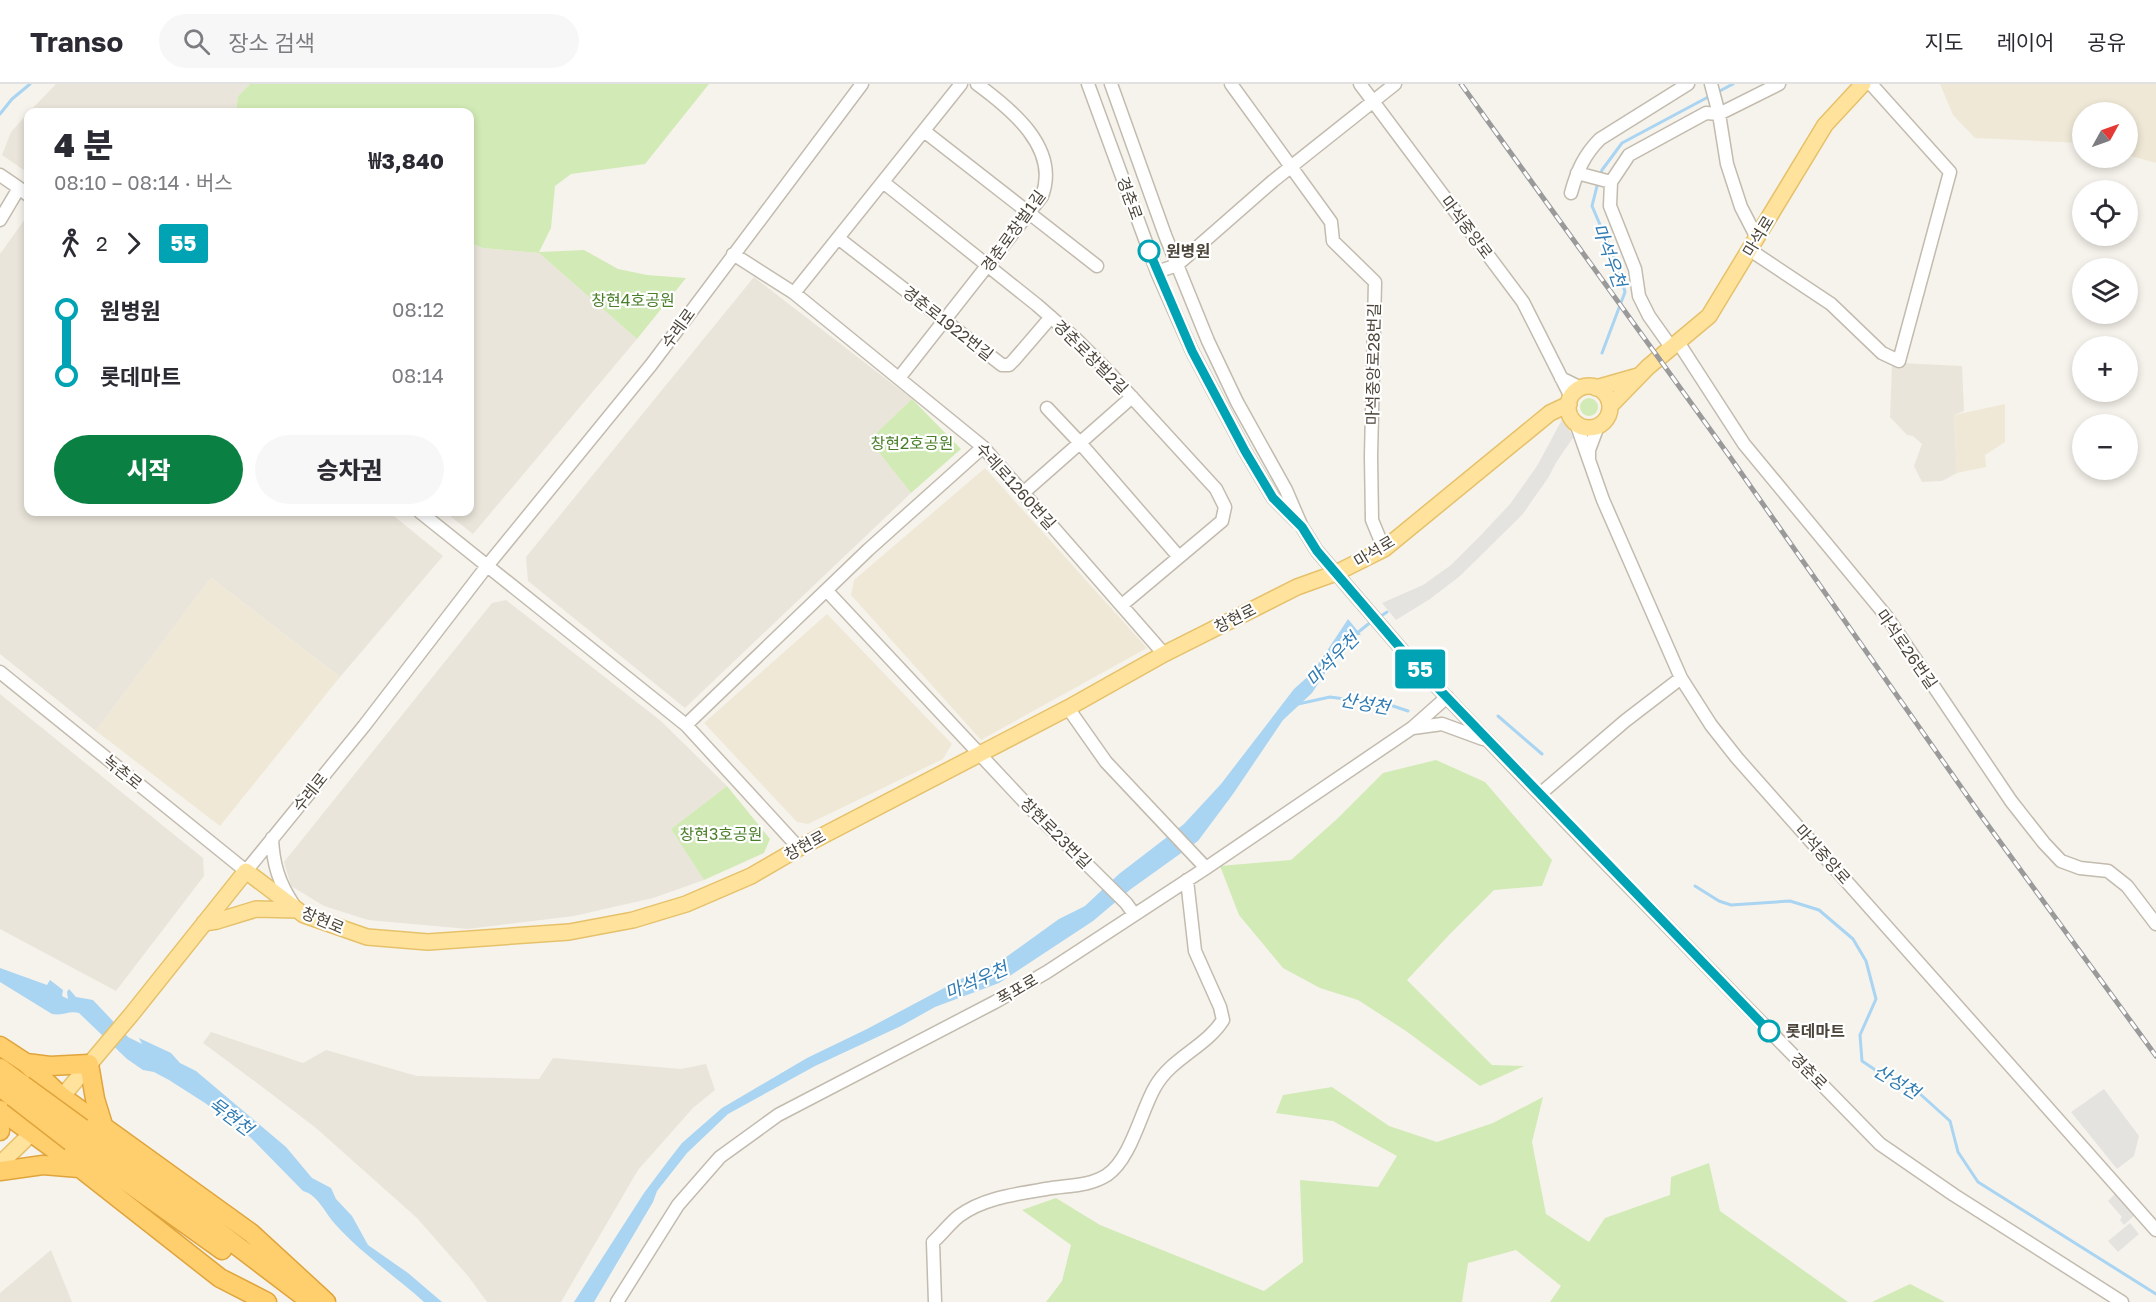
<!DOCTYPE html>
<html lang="ko">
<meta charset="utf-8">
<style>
:root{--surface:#fff;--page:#f7f7f7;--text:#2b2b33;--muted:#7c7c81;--line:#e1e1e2;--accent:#0b8043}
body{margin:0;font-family:"Golos Text","Noto Sans KR",sans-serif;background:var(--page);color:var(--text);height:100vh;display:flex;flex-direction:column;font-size:22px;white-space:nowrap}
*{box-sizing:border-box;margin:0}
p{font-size:20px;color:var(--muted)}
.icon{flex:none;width:33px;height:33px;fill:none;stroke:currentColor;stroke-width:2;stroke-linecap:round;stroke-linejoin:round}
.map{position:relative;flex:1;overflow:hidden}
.panel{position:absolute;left:24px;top:24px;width:450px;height:408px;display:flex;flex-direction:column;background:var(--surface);border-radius:12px;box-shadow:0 3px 9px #0003}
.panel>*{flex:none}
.badge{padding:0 12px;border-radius:4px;font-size:21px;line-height:39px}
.needle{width:39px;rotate:50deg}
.controls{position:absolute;left:2072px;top:18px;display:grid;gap:12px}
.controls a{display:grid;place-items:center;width:66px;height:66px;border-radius:50%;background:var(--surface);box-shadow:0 3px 9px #0003;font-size:30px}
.map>.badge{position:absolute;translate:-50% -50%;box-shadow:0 0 0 3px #fff}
.legs{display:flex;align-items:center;gap:9px;height:66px;padding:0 30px;font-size:20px}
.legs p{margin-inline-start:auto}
.overview{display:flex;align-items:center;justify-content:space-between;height:102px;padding:0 30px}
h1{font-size:33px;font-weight:800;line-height:45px}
.button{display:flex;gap:12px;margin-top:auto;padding:12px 30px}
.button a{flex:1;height:69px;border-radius:36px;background:var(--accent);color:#fff;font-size:24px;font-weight:800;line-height:69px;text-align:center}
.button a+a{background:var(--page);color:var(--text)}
ul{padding:0 30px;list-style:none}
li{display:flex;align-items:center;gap:21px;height:66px;font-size:22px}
li i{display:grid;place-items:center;width:9px;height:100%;margin:0 8px;background:currentColor}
li i::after{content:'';width:15px;height:15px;margin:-8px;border:4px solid;border-radius:50%;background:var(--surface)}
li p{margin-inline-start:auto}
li:first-child i{background:linear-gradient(#0000 50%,currentColor 0)}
li:last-child i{background:linear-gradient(currentColor 50%,#0000 0)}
header{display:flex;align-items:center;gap:36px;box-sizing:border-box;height:84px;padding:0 30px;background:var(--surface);border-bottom:2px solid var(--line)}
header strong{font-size:28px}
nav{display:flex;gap:33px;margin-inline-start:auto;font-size:21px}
.search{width:420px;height:54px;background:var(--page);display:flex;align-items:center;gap:15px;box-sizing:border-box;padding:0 21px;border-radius:33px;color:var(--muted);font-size:22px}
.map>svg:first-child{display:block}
</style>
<header>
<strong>Transo</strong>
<div class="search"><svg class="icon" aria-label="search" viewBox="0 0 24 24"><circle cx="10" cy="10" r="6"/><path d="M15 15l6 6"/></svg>장소 검색</div>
<nav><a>지도</a><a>레이어</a><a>공유</a></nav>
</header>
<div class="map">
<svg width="2156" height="1218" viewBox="0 0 2156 1218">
<rect width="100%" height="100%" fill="#f6f3ec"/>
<path fill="#eae5da" d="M 56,0 L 250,0 L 238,12 L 236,28 L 29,28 Z
M 28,29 L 28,89 L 2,71 L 11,48 Z
M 28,131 L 28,428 L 389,428 L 443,472 L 340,593 L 211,494 L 96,647 L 0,570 L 0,170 Z
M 470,159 L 483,164 L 539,169 L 637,255 L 473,450 L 445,428 L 470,428 Z
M 754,193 L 912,315 L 869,356 L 911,409 L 685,624 L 528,497 L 526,473 Z
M 1900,279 L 1962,282 L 1964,327 L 1954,331 L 1957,389 L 1942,397 L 1922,398 L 1914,382 L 1922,360 L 1913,352 L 1907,351 L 1890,333 L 1892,280 Z
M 506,516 L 661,637 L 727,702 L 671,745 L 704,796 L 653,814 L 574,832 L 468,845 L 368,836 L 324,822 L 291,802 L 284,778 L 492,519 Z
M 0,610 L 203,774 L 204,792 L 116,907 L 0,845 Z
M 211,948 L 303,979 L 326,966 L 417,992 L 539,995 L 553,974 L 681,985 L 706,980 L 715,1006 L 693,1024 L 638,1086 L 561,1218 L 487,1218 L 468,1192 L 417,1134 L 316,1044 L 261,1002 L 203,959 Z
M 51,1166 L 72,1218 L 0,1218 L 0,1209 Z"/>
<path fill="#efe8d6" d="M 1940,0 L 2156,0 L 2156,79 L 2127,71 L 2127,28 L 2082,28 L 2082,59 L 1975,54 L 1953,31 Z
M 2005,320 L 2005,358 L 1985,371 L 1986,383 L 1957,389 L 1954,331 Z
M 985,384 L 1147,564 L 981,656 L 851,511 L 854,496 Z
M 211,494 L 340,593 L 220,742 L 96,647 Z
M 827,530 L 952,660 L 943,675 L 808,740 L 797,738 L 704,639 Z"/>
<path fill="#d2eab5" d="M 250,0 L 709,0 L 645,80 L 571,90 L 555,102 L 551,144 L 539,168 L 584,166 L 618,185 L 647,191 L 686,194 L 637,255 L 539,169 L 483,164 L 470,159 L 470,28 L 236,28 L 238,12 Z
M1580 323a9 9 0 1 1 18 0a9 9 0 1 1-18 0Z
M 912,315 L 961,365 L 911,409 L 869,356 Z
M 1436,676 L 1485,698 L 1552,776 L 1542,802 L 1494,806 L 1450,850 L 1407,896 L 1492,981 L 1524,982 L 1480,1002 L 1406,947 L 1358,916 L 1320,904 L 1283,884 L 1239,831 L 1220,782 L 1291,776 L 1337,735 L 1383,689 Z
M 727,702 L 770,755 L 764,769 L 704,796 L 671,745 Z
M 1332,1003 L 1389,1042 L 1437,1058 L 1493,1039 L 1543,1013 L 1532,1058 L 1546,1130 L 1589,1158 L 1605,1134 L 1670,1111 L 1671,1093 L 1709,1079 L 1720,1127 L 1848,1218 L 1550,1218 L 1561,1202 L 1516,1166 L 1468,1179 L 1462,1218 L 1046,1218 L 1062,1197 L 1071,1161 L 1022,1126 L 1056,1114 L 1100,1141 L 1264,1207 L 1303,1178 L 1300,1096 L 1378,1103 L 1397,1072 L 1333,1037 L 1276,1029 L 1283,1011 Z
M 1910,1200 L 1945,1218 L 1872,1218 Z"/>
<path fill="#e5e3e0" d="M 1564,332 L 1573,354 L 1557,377 L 1548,394 L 1522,431 L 1460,492 L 1430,515 L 1396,536 L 1382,519 L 1423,501 L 1451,481 L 1480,452 L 1510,420 L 1537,382 Z
M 2104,1005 L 2139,1052 L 2134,1072 L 2117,1085 L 2071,1028 Z
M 2115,1110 L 2134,1132 L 2124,1141 L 2120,1136 L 2122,1133 L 2108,1117 Z
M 2130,1139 L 2139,1150 L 2118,1168 L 2108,1157 Z"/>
<path fill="#a9d4f2" d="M 1348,535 L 1361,551 L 1356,551 L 1329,583 L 1312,609 L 1283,636 L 1233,710 L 1198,757 L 1131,805 L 1093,837 L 999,899 L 935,923 L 901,942 L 815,982 L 728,1030 L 687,1069 L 657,1107 L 653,1118 L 594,1218 L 574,1218 L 644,1109 L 668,1077 L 682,1059 L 722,1024 L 807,974 L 867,945 L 976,887 L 998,879 L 1059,835 L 1085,822 L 1119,790 L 1184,740 L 1221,700 L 1294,605 L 1313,588 Z
M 0,884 L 47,901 L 50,896 L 63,906 L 62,912 L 68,915 L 67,908 L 69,905 L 76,913 L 93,916 L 128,953 L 142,960 L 139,954 L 171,969 L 180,979 L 196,987 L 286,1063 L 312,1094 L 331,1104 L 336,1115 L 352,1132 L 368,1161 L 408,1189 L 442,1218 L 424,1218 C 395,1192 361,1169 335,1140 C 325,1129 318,1111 303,1107 L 250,1053 L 205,1019 L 169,996 L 154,988 L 143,986 L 127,975 L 79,929 C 70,926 62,932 52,930 L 0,898 Z"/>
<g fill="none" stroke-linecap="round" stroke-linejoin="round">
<path stroke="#a9d4f2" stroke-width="3" d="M 1716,9 L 1733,0
M 0,30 L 12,15 L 30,0
M 1600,92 L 1602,86 L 1622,59 L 1710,12
M 1598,98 L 1592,122 L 1619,185 L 1625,208 L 1602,269
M 1378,534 L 1387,528
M 1356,550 L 1372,537
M 1298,620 L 1330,613 L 1390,621 L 1408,627
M 1498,632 L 1542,670
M 1695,802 L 1719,817 L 1731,821 L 1790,817 L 1819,826 L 1853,855 L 1866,877 L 1876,915 L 1860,951 L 1862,977 L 1877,987 L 1919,1009 L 1950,1037 L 1958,1068 L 1978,1098 L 2156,1210"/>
<defs>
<path id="minor" d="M 1088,0 L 1157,188 L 1192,267 L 1245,367 L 1273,414 L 1297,438
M 1111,0 L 1165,151 L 1208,257 L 1237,318 L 1286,406 L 1302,443 L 1317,467 L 1408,573 L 1593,766 L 1880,1060 L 1954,1111 L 2122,1218
M 1231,0 L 1331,138 L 1333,157 L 1375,198 L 1371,372 L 1372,436 L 1384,465
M 1360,0 L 1523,218 L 1571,313
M 1711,0 L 1719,30 L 1727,80 L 1741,123 L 1757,154
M 924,47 L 1097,182
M 1577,89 L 1611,98
M 0,91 L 19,104
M 883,98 L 1037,221 L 1077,256 L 1107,286 L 1216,405 L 1225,423 L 1222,437 L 1122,521
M 1571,109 C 1577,87 1584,71 1600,55 L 1688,0
M 0,136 L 19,104 L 28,111
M 838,154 L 1002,281 L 1009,281 L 1014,276 L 1051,233
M 1750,166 L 1831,220 L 1882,269 L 1899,277 L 1950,88 L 1871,0
M 733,170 L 794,209 L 983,363 L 1164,570
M 1157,188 L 1177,181 L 1273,97 L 1395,0
M 794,209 L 961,0
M 1678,258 L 1744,360 L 1887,533 L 2011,717 L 2044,759 L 2061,777 L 2080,784 L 2108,787 L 2127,802 L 2156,840
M 1671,263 L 1649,232 L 1639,212 L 1635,185 L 1610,122 L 1611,98 L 1629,71 L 1706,29 L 1719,30 L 1779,0
M 899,294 L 1042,112 C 1060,64 1011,25 977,0
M 1561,294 L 1581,304
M 1047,324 L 1081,360 L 1179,473
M 1576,339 L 1603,416 L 1681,594 L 1711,641 L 1737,674 L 2156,1146
M 1589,374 L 1589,366 L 1598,342
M 1023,409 L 1132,313
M 420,428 L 686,641 L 799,764
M 827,507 L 1031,725 L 1126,819 L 1134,830
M 0,588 L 246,787 L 364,642 L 487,482 L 651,281 L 862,0
M 1068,624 L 1106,678 L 1206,784
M 686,641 L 868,466 L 983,363
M 1413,644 L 1442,640 L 1483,655
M 1540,710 L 1625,637 L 1681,594
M 272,754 C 273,780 279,799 293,820
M 617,1218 L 678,1121 L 720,1073 L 778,1031 L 995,918 L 1047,888 L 1206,784 L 1412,644 L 1447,613
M 935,1218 L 933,1158 C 942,1150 950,1139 959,1132 C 983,1114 1016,1110 1046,1105 C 1068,1101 1088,1103 1107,1091 C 1131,1075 1141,1027 1155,1003 C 1171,974 1206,963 1223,936 L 1220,923 L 1195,867 L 1187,796"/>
<path id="major" d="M1568 323a21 21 0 1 1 42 0a21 21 0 1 1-42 0Z
M 1596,304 L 1638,292
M 1610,322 L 1648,283 L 1709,232 L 1825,41 L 1863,0
M 204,839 L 217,837 L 256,825 L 297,826
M 55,1021 L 131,931 L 246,787 L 304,831 L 367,853 L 428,858 L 569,848 L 633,836 L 686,820 L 751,792 L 799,764 L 1068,624 L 1164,570 L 1297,503 L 1336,489 L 1384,465 L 1550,329 L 1569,320
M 0,1080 L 39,1042"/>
<path id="highway" d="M 0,962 L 26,979 L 61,1012 L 251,1149 L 326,1218
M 26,979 L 50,982 L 89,980 L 95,1015 L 103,1041
M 0,984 L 23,1001
M 0,1003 L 13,1013
M 0,1026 L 80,1084 L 220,1194 L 267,1218
M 82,1044 L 311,1218
M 0,1045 L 0,1047
M 71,1058 L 222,1166
M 0,1087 L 43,1081 L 79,1084"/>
</defs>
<use href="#minor" stroke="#c2bbae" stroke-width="15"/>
<use href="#major" stroke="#e6c16a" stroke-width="18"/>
<use href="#highway" stroke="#e0a43c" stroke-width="21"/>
<use href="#minor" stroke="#fff" stroke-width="12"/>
<use href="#major" stroke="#ffe39c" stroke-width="15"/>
<use href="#highway" stroke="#ffcf6e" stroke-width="18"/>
<defs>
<path id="rail" d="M 1461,0 L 1730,373 L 1982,733 L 2156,972"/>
</defs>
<use href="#rail" stroke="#9a9a9a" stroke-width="5"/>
<use href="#rail" stroke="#fff" stroke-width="3" stroke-dasharray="9" stroke-linecap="butt"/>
<defs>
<path id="highway-bridge" d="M 23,1001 L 82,1044
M 13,1013 L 71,1058"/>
</defs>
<use href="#highway-bridge" stroke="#e0a43c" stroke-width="21" stroke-linecap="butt"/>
<use href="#highway-bridge" stroke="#ffcf6e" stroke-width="18"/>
</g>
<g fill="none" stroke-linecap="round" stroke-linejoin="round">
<defs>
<path id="line-1" d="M 1149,167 L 1192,267 L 1245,367 L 1273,414 L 1302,443 L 1317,467 L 1408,573 L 1769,947"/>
</defs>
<use href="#line-1" stroke="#fff" stroke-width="14"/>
<use href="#line-1" stroke="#00a3b4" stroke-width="9"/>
</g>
<g fill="#fff" stroke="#00a3b4" stroke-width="3">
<circle cx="1149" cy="167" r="10"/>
<circle cx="1769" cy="947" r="10"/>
</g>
<g text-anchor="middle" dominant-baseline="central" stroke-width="4.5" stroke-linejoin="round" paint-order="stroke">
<g font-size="16" fill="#4b4439" stroke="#fff">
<text transform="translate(1130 114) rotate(70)">경춘로</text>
<text transform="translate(1467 143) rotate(53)">마석중앙로</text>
<text transform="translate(1013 147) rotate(-54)">경춘로창벌1길</text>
<text transform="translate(1758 152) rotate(-59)">마석로</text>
<text transform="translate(948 239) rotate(38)">경춘로1922번길</text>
<text transform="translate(678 244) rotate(-54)">수레로</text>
<text transform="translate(1091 273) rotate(45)">경춘로창벌2길</text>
<text transform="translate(1373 280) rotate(-89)">마석중앙로28번길</text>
<text transform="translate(1016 402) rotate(48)">수레로1260번길</text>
<text transform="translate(1374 467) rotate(-31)">마석로</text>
<text transform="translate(1235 534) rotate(-27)">창현로</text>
<text transform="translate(1907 565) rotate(55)">마석로26번길</text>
<text transform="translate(123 688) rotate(39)">녹촌로</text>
<text transform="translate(310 708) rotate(-51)">수레로</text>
<text transform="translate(1056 749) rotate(45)">창현로23번길</text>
<text transform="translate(805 761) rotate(-29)">창현로</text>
<text transform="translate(1823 770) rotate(48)">마석중앙로</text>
<text transform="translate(323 836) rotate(23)">창현로</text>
<text transform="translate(1017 905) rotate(-30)">폭포로</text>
<text transform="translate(1809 987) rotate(45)">경춘로</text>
</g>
<g font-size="16" font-weight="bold" fill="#4b4439" stroke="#fff" text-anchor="start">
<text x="1166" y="167">원병원</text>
<text x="1786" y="947">롯데마트</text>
</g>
<g font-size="16" fill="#4a7f2a" stroke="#fff">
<text x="633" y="216">창현4호공원</text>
<text x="912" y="359">창현2호공원</text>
<text x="721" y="750">창현3호공원</text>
</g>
<g font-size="18" font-style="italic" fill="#2e7ab2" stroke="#fff">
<text transform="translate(1610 171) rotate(70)">마석우천</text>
<text transform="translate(1332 575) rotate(-46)">마석우천</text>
<text transform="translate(1365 619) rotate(10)">산성천</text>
<text transform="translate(976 896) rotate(-24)">마석우천</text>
<text transform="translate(1897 997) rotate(31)">산성천</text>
<text transform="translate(231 1032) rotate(37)">묵현천</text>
</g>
</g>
</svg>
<div class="controls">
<a><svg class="needle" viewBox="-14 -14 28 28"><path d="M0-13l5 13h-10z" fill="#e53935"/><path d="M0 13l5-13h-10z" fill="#7c7c81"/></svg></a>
<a><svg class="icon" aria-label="locate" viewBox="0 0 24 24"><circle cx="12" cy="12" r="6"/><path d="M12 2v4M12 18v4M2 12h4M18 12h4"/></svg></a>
<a><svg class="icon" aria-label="layers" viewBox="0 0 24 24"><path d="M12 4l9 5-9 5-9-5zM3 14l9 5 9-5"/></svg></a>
<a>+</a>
<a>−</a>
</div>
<b class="badge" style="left:1420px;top:585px;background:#00a3b4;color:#fff">55</b>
<section class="panel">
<div class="overview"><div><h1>4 분</h1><p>08:10 – 08:14 · 버스</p></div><b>₩3,840</b></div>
<div class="legs"><svg class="icon" aria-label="walk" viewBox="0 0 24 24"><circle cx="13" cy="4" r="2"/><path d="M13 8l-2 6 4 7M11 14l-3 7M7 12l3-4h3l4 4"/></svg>2<svg class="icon" aria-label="forward" viewBox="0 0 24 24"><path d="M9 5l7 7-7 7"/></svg><b class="badge" style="background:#00a3b4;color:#fff">55</b></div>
<ul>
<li><i style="color:#00a3b4"></i><b>원병원</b><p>08:12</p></li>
<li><i style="color:#00a3b4"></i><b>롯데마트</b><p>08:14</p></li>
</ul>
<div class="button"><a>시작</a><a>승차권</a></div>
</section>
</div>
